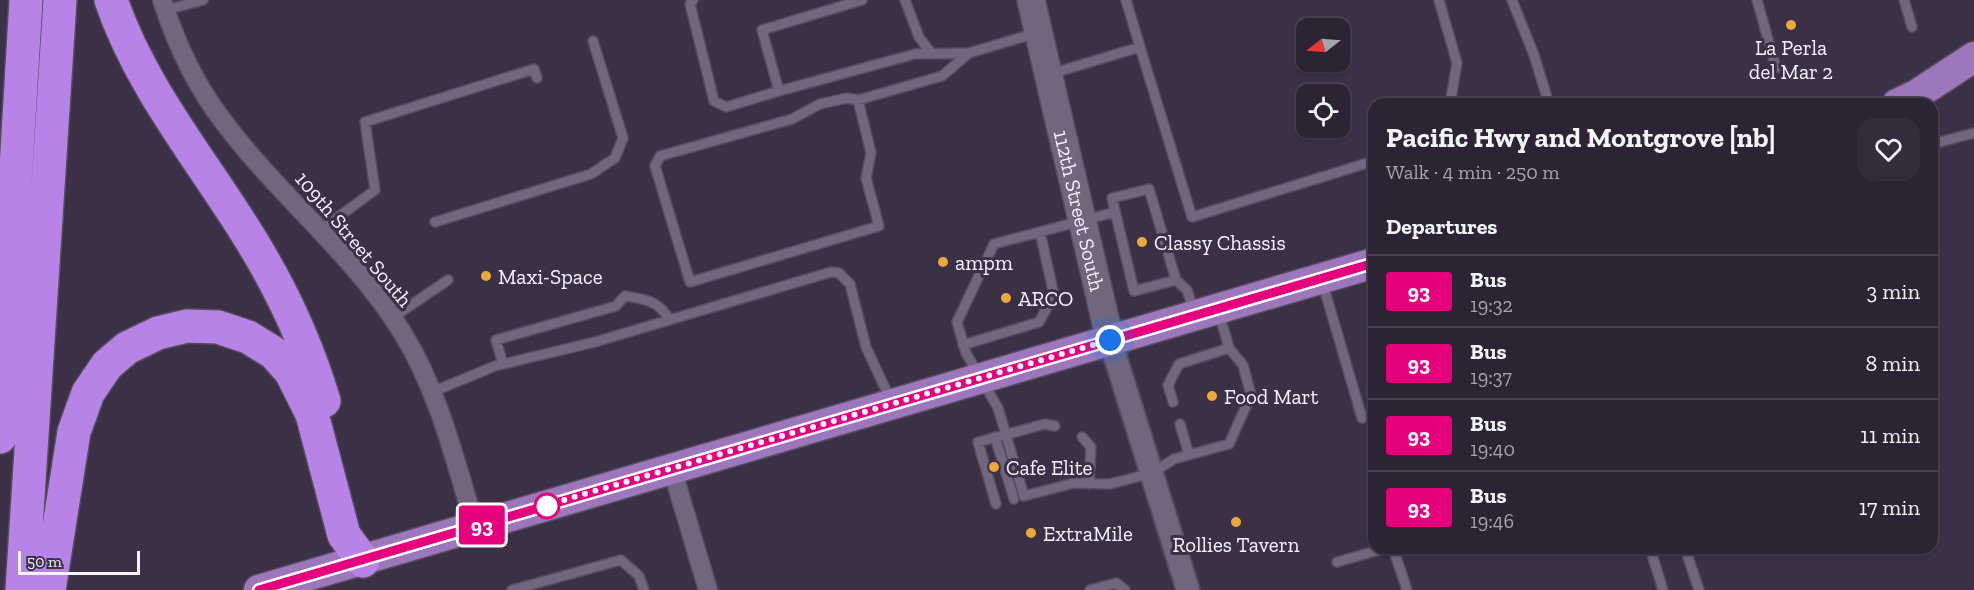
<!DOCTYPE html>
<meta charset="utf-8">
<style>
:root{--surface:#2c2434;--page:#342c3c;--text:#f1f3f6;--muted:#a6a4ac;--line:#48414f}
body{margin:0;font-family:"Zilla Slab",serif;background:var(--page);color:var(--text);height:100vh;display:flex;flex-direction:column;font-size:22px;white-space:nowrap}
*{box-sizing:border-box;margin:0}
p{font-size:20px;color:var(--muted)}
.icon{flex:none;width:33px;height:33px;fill:none;stroke:currentColor;stroke-width:2;stroke-linecap:round;stroke-linejoin:round}
.map{position:relative;flex:1;overflow:hidden}
.panel{position:absolute;left:1368px;top:98px;width:570px;height:456px;display:flex;flex-direction:column;background:var(--surface);border-radius:18px;box-shadow:0 2px 4px #0004,0 0 0 2px var(--line)}
.panel>*{flex:none}
.badge{padding:0 12px;border-radius:4px;font-size:21px;line-height:39px}
.needle{width:39px;rotate:253deg}
.tools{position:absolute;left:1296px;top:18px;display:grid;gap:12px}
.tools a{display:grid;place-items:center;width:54px;height:54px;border-radius:12px;background:var(--surface);box-shadow:0 2px 4px #0004,0 0 0 2px var(--line);font-size:30px}
.scale{position:absolute;left:18px;bottom:15px;width:122px;box-sizing:border-box;padding-left:6px;border:3px solid #f8f2fe;border-top:0;font-size:16px;line-height:21px;white-space:nowrap;color:#f8f2fe;-webkit-text-stroke:4px #3b3046;paint-order:stroke}
.you{position:absolute;width:30px;height:30px;margin:-15px;border:4px solid #fff;border-radius:50%;background:#1a73e8;box-shadow:0 0 0 9px #1a73e833}
.map>.badge{position:absolute;translate:-50% -50%;box-shadow:0 0 0 3px #fff}
h2{padding:0 18px;font-size:22px;line-height:54px}
.round{display:grid;place-items:center;flex:none;width:63px;height:63px;border-radius:18px;background:var(--page)}
.head{display:flex;align-items:center;justify-content:space-between;height:102px;padding:0 18px}
h1{font-size:28px;font-weight:700;line-height:45px}
ul{padding:0;list-style:none}
li{display:flex;align-items:center;gap:18px;height:72px;padding:0 18px;border-top:2px solid var(--line)}
li div{flex:1}
li b{display:block;font-size:22px}
li em{font-style:normal}
li .badge{min-width:66px;font-weight:700;text-align:center}
.map>svg:first-child{display:block}
</style>
<div class="map">
<svg width="1974" height="590" viewBox="0 0 1974 590">
<rect width="100%" height="100%" fill="#3b3046"/>
<g fill="none" stroke-linecap="round" stroke-linejoin="round">
<defs>
<path id="service" d="M 693,0 L 690,4 L 714,101 L 726,107 L 779,91
M 862,0 L 762,30 L 779,91 L 915,54 L 969,53
M 905,0 L 919,37 L 931,53
M 1439,0 L 1457,63 L 1450,104
M 1512,0 L 1534,55 L 1549,104
M 1757,0 L 1776,68
M 1904,0 L 1912,27
M 166,10 L 203,0
M 1140,47 L 1192,217 L 1374,161
M 1050,74 L 1140,47 L 1126,0
M 847,98 L 858,100 L 871,153 L 866,178 L 879,226 L 690,282 L 655,166 L 660,156 L 792,119 L 820,104 Z
M 858,100 L 942,76 L 969,53 L 1036,33
M 1932,144 L 1974,133
M 1115,212 L 994,244 L 957,322 L 966,353 L 998,408 L 1024,496 L 1074,483 L 1110,484 L 1152,473 L 1174,459 L 1229,444 L 1251,395 L 1243,365 L 1229,348 L 1179,364 L 1168,385 L 1173,402
M 435,222 L 591,174 L 615,158 L 623,138 L 593,41
M 322,229 L 375,190 L 365,122 L 534,69 L 537,78
M 1176,280 L 1134,291 L 1112,198 L 1149,189 L 1176,280 L 1187,290 L 1194,311
M 1322,281 L 1362,418 L 1374,414
M 1219,313 L 1229,348
M 392,318 L 448,280
M 963,345 L 1039,322 L 1054,295 L 1040,232
M 503,364 L 496,340 L 616,306 L 625,296 C 645,299 660,301 669,320
M 432,392 L 495,366 L 595,342 L 831,272 L 839,273 L 850,284 L 866,347 L 891,401
M 1180,424 L 1189,455
M 995,437 L 1014,499
M 1082,437 L 1091,447 L 1089,484
M 996,504 L 978,442 L 1045,424 L 1055,426
M 1393,548 L 1407,590
M 1650,548 L 1663,590
M 1685,548 L 1699,590
M 1337,562 L 1386,548
M 512,590 L 621,560 L 639,576 L 644,590
M 1090,590 L 1116,583 L 1125,590"/>
<path id="minor" d="M 162,0 C 176,43 195,85 223,121 C 278,195 353,253 402,332 C 439,392 455,460 475,527
M 672,469 L 708,590"/>
<path id="tertiary" d="M 1110,340 L 1188,590"/>
<g id="secondary">
<path id="s1" d="M 1031,0 L 1110,340"/>
</g>
<path id="primary" d="M 1897,104 L 1916,95 L 1974,57
M 259,590 L 1374,263"/>
<path id="motorway" d="M 111,0 C 141,87 198,155 246,232 C 279,284 306,341 324,401
M 0,437 L 26,0
M 22,590 L 60,0
M 49,590 L 74,432 L 88,393 L 107,365 L 127,348 L 158,333 L 187,326 L 218,327 L 248,337 L 274,353 L 291,372 L 312,414 L 344,535 L 363,561"/>
</defs>
<use href="#service" stroke="#554c5e" stroke-width="12"/>
<use href="#minor" stroke="#554c5e" stroke-width="21"/>
<use href="#tertiary" stroke="#554c5e" stroke-width="26"/>
<use href="#secondary" stroke="#554c5e" stroke-width="30"/>
<use href="#primary" stroke="#554c5e" stroke-width="33"/>
<use href="#motorway" stroke="#554c5e" stroke-width="36"/>
<use href="#service" stroke="#72657e" stroke-width="9"/>
<use href="#minor" stroke="#72657e" stroke-width="18"/>
<use href="#tertiary" stroke="#72657e" stroke-width="22"/>
<use href="#secondary" stroke="#72657e" stroke-width="27"/>
<use href="#primary" stroke="#9c77bc" stroke-width="30"/>
<use href="#motorway" stroke="#b883e6" stroke-width="33"/>
</g>
<g fill="none" stroke-linecap="round" stroke-linejoin="round">
<defs>
<path id="line" d="M 259,590 L 1374,263"/>
</defs>
<use href="#line" stroke="#fff" stroke-width="14"/>
<use href="#line" stroke="#e6007e" stroke-width="9"/>
<path stroke="#f8f2fe" stroke-width="6" stroke-dasharray="0 10.8" d="M 547,506 L 540,507 L 1110,340"/>
</g>
<g fill="#eca93b" stroke="#3b3046" stroke-width="2">
<circle cx="1791" cy="25" r="6"/>
<circle cx="1142" cy="242" r="6"/>
<circle cx="943" cy="262" r="6"/>
<circle cx="486" cy="276" r="6"/>
<circle cx="1006" cy="298" r="6"/>
<circle cx="1212" cy="396" r="6"/>
<circle cx="994" cy="467" r="6"/>
<circle cx="1236" cy="522" r="6"/>
<circle cx="1031" cy="533" r="6"/>
</g>
<circle fill="#fff" stroke="#e6007e" stroke-width="3" cx="547" cy="506" r="12"/>
<g text-anchor="middle" dominant-baseline="central" stroke-width="6" stroke-linejoin="round" paint-order="stroke">
<g font-size="21" fill="#f8f2fe" stroke="#3b3046" text-anchor="start">
<text x="1791" y="47" text-anchor="middle">La Perla<tspan x="1791" dy="24">del Mar 2</tspan></text>
<text x="1154" y="242">Classy Chassis</text>
<text x="955" y="262">ampm</text>
<text x="498" y="276">Maxi-Space</text>
<text x="1018" y="298">ARCO</text>
<text x="1224" y="396">Food Mart</text>
<text x="1006" y="467">Cafe Elite</text>
<text x="1043" y="533">ExtraMile</text>
<text x="1236" y="544" text-anchor="middle">Rollies Tavern</text>
</g>
<g font-size="21" fill="#f8f2fe" stroke="#3b3046">
<text stroke="none"><textPath href="#s1" startOffset="216">112th Street South</textPath></text>
<text transform="translate(354 239) rotate(50)">109th Street South</text>
</g>
</g>
</svg>
<div class="tools">
<a><svg class="needle" viewBox="-14 -14 28 28"><path d="M0-13l5 13h-10z" fill="#e53935"/><path d="M0 13l5-13h-10z" fill="#a6a4ac"/></svg></a>
<a><svg class="icon" aria-label="locate" viewBox="0 0 24 24"><circle cx="12" cy="12" r="6"/><path d="M12 2v4M12 18v4M2 12h4M18 12h4"/></svg></a>
</div>
<div class="scale">50 m</div>
<div class="you" style="left:1110px;top:340px"></div>
<b class="badge" style="left:482px;top:525px;background:#e6007e;color:#fff">93</b>
<section class="panel">
<div class="head"><div><h1>Pacific Hwy and Montgrove [nb]</h1><p>Walk · 4 min · 250 m</p></div><a class="round"><svg class="icon" aria-label="heart" viewBox="0 0 24 24"><path d="M12 20l-8-8c-3-5 5-10 8-4 3-6 11-1 8 4z"/></svg></a></div>
<h2>Departures</h2>
<ul>
<li><span class="badge" style="background:#e6007e;color:#fff">93</span><div><b>Bus</b><p>19:32</p></div><em>3 min</em></li>
<li><span class="badge" style="background:#e6007e;color:#fff">93</span><div><b>Bus</b><p>19:37</p></div><em>8 min</em></li>
<li><span class="badge" style="background:#e6007e;color:#fff">93</span><div><b>Bus</b><p>19:40</p></div><em>11 min</em></li>
<li><span class="badge" style="background:#e6007e;color:#fff">93</span><div><b>Bus</b><p>19:46</p></div><em>17 min</em></li>
</ul>
</section>
</div>
